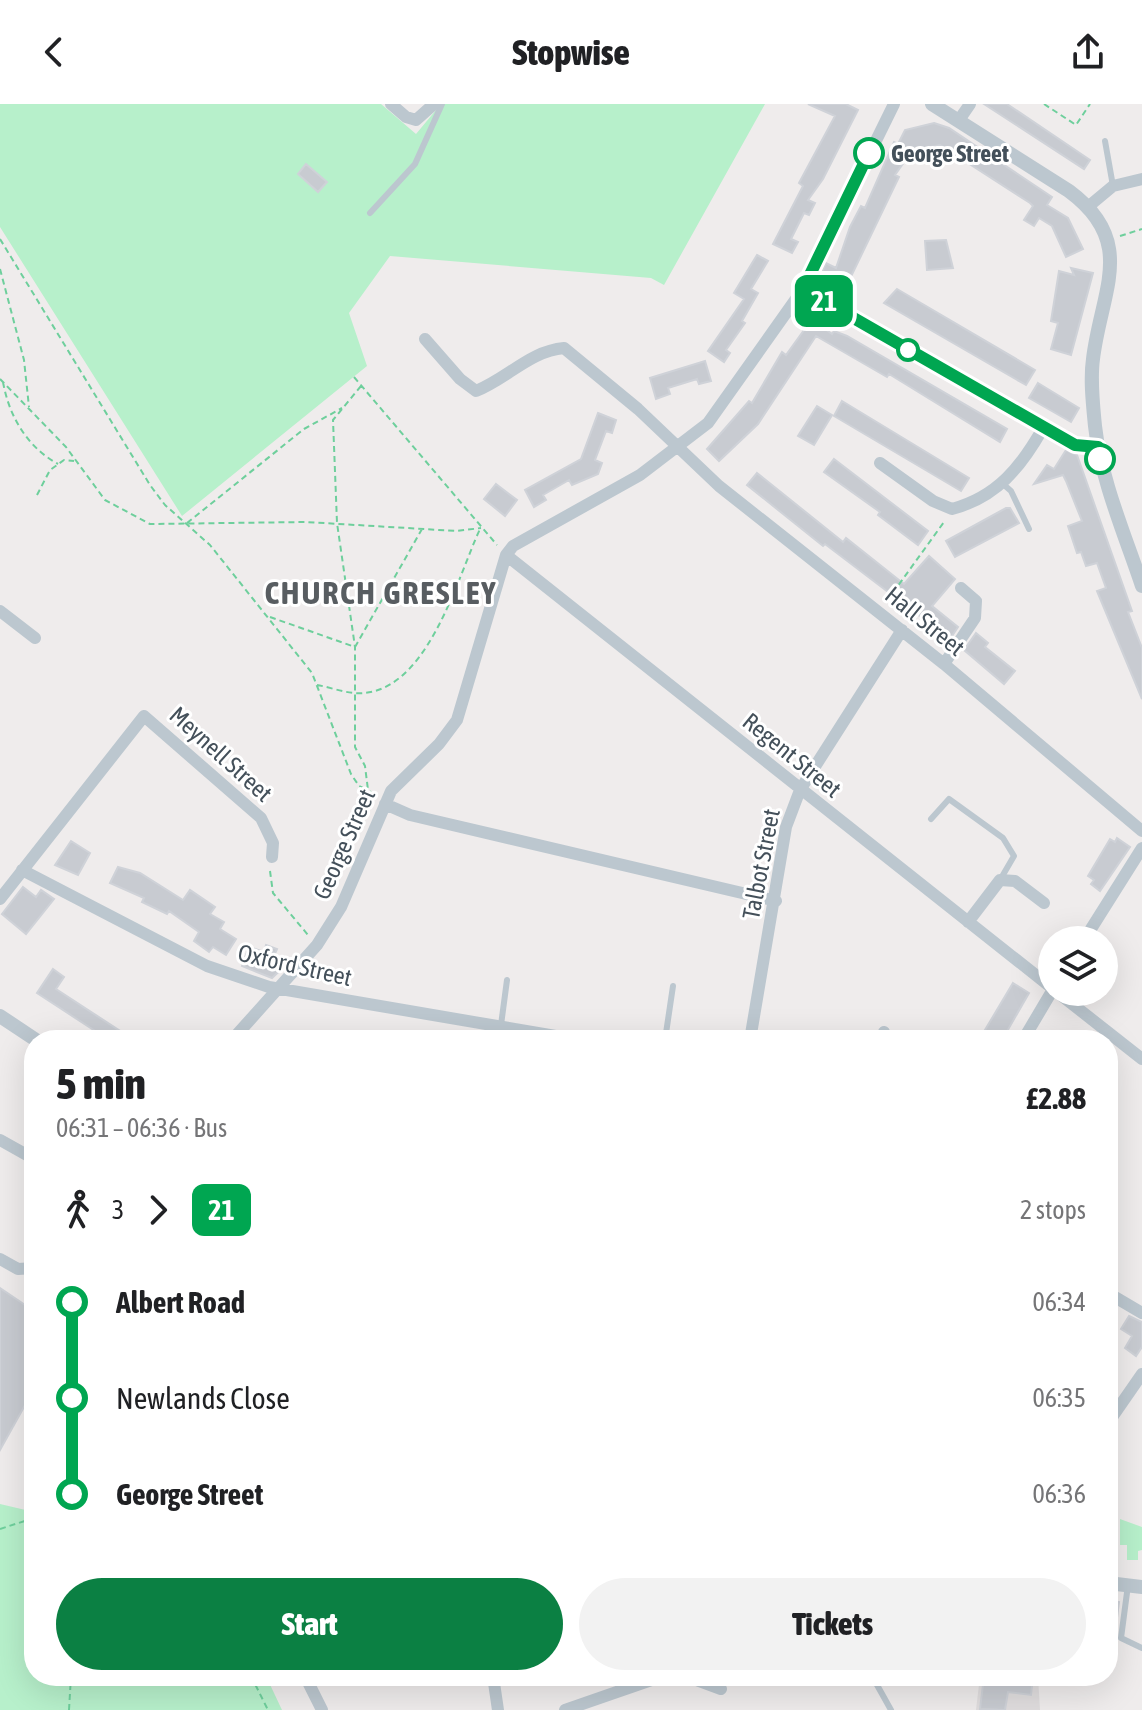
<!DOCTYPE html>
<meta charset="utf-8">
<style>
:root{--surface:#fff;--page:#f2f2f2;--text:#202124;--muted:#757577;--accent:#0b8043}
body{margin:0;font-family:"Asap Condensed",sans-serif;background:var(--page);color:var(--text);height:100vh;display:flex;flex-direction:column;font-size:30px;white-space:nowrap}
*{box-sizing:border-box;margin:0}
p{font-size:26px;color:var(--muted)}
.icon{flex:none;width:44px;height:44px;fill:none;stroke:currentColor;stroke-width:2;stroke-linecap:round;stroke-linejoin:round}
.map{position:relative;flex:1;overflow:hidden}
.panel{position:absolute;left:24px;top:926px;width:1094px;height:656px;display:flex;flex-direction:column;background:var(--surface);border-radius:32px;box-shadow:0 8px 32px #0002}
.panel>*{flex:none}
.badge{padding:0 16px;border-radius:12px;font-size:28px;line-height:52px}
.fabs{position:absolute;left:1038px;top:822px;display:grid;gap:16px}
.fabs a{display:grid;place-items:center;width:80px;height:80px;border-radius:50%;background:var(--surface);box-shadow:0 8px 32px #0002;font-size:40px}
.map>.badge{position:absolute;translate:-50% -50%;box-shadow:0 0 0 4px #fff}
.legs{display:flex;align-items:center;gap:12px;height:88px;padding:0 32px;font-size:26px}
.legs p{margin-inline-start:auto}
.head{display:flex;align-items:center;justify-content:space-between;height:136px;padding:0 32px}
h1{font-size:44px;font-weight:800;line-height:60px}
.action{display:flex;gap:16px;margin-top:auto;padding:16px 32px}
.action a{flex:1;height:92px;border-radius:48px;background:var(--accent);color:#fff;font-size:32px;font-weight:800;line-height:92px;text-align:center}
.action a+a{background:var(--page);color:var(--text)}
ul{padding:0 32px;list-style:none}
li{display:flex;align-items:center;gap:28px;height:96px;font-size:30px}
li i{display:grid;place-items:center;width:12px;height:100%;margin:0 10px;background:currentColor}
li i::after{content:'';width:20px;height:20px;margin:-10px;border:6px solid;border-radius:50%;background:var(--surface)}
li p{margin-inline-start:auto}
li:first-child i{background:linear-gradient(#0000 50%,currentColor 0)}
li:last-child i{background:linear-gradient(currentColor 50%,#0000 0)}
header{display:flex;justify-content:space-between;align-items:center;height:104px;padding:0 32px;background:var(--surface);font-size:36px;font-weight:800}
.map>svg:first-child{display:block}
</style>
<header><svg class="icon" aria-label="back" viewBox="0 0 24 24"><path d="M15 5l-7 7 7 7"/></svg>Stopwise<svg class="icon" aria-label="share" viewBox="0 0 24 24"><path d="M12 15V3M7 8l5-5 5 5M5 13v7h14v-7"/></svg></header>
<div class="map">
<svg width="1142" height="1606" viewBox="0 0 1142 1606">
<rect width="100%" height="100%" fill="#efecec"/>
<path fill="#e0ddde" d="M 980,1572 L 1038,1572 L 1040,1606 L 976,1606 Z"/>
<path fill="#b7f0cb" d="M 0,0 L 381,0 L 416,30 L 441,0 L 765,0 L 664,181 L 651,174 L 390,152 L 349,209 L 367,262 L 182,412 L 0,123 Z
M 0,1400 L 34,1408 L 34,1572 L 266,1572 L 282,1606 L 0,1606 Z
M 1120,1415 L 1142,1423 L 1142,1446 L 1138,1447 L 1138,1456 L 1127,1456 L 1127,1441 L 1120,1441 Z"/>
<path fill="#c8cbd1" stroke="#cfd2d8" stroke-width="2" d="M 808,0 L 846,0 L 858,6 L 823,75 L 808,96 L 815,99 L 809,111 L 804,109 L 791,135 L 798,138 L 792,149 L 773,140 L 803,82 L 799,79 L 835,12 Z
M 984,0 L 1007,0 L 1090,56 L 1084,65 Z
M 934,19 L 949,24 L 1052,93 L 1047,101 L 1068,114 L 1083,145 L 1066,153 L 1052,122 L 1039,114 L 1034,122 L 1024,116 L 1033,102 L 1030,99 L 940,41 L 912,47 L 895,71 L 899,73 L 845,185 L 819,174 L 826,159 L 836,164 L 850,123 L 861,102 L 865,104 L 894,38 L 898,40 L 905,26 Z
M 306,60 L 327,78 L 318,88 L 298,70 Z
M 946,136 L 953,164 L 927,166 L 925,137 Z
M 757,151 L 768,157 L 751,185 L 758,189 L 742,217 L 745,219 L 726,246 L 730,249 L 724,258 L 708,247 L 744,195 L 734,189 Z
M 1071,164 L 1093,169 L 1071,251 L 1051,245 L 1058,219 L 1051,217 L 1059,167 L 1074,171 Z
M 897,185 L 1035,266 L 1026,281 L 884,199 Z
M 808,212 L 832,230 L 834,227 L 847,232 L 1007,325 L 1000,338 L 889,270 L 887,273 L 816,232 L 758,320 L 719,357 L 707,345 L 749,297 L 752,299 L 782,248 L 786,251 L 804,226 L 800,223 Z
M 705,257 L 711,277 L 699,280 L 697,275 L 668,284 L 670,290 L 656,295 L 650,274 Z
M 1038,279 L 1079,304 L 1071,318 L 1029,294 Z
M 842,297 L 969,374 L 961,387 L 834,312 Z
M 817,302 L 832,311 L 814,341 L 798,332 Z
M 598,309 L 616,316 L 612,329 L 606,327 L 595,356 L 602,359 L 598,370 L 572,381 L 569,376 L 543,391 L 546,396 L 534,403 L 525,386 L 581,355 Z
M 1066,346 L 1077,351 L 1132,507 L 1128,508 L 1142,544 L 1142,595 L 1097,487 L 1106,484 L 1097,459 L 1086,462 L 1081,448 L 1077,449 L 1068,422 L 1082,417 L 1066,377 L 1063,371 L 1034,380 L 1047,361 L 1054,365 Z
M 834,355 L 928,427 L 918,441 L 878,411 L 880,408 L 824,368 Z
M 757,369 L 843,438 L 846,434 L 904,480 L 929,452 L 955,475 L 932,502 L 958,523 L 950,535 L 825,440 L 823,442 L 747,381 Z
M 496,380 L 517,396 L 505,412 L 484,395 Z
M 1006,404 L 1010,404 L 1019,419 L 955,453 L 946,437 Z
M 976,529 L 988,539 L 985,543 L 1015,567 L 1004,580 L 964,546 Z
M 1117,734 L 1130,743 L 1100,787 L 1091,780 L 1094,776 L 1088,772 L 1110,735 L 1115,738 Z
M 71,737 L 90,749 L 78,771 L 55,761 Z
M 118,763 L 140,769 L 183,796 L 190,786 L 215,803 L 210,810 L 224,818 L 220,825 L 236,835 L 226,851 L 213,843 L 209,848 L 194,837 L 199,828 L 169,807 L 167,810 L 142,798 L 144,794 L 110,779 Z
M 23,783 L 36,793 L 41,786 L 54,795 L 26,830 L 2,810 Z
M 266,841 L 277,845 L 273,854 L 288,859 L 272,874 L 242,862 L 249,843 L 264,848 Z
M 53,865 L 64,873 L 56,885 L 134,936 L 109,936 L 37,889 Z
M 1013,879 L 1029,889 L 1002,936 L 979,936 Z
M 0,1184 L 34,1207 L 34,1285 L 0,1346 Z
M 1129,1212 L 1142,1218 L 1142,1243 L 1136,1252 L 1125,1244 L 1132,1232 L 1121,1225 Z
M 1108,1496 L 1119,1498 L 1115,1529 L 1108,1529 Z
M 984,1572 L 1033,1573 L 1031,1591 L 1008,1588 L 1005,1606 L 980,1605 Z"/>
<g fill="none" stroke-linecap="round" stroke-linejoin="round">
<path stroke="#6ecf9c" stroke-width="2" stroke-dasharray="6 4" stroke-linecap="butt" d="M 1044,0 L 1076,21 L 1090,0
M 1120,132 L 1142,125
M 0,135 L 150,381 L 165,401 L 210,441 L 312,569 L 351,670 L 359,682 L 368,686
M 0,165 L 24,256 L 29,303
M 354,273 L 497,441
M 0,275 L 66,343 L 105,396 L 150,420 L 306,418 L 457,427 L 481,424
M 3,278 C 9,312 27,343 58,360
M 361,282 L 333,316 L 337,419 L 355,543 L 355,643 L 365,662 L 368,686 L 374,691
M 37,391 L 50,366 L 64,356 L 74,357
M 187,419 L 304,325 L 342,304
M 887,497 L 944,418
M 270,513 L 355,543 L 422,425
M 317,581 C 329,583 342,588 354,589 C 426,595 457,474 480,425
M 270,767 L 273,789 L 308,831
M 0,1425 L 34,1414
M 251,1572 L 268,1606
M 69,1606 L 71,1572"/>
<path stroke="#bcc7cf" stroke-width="6" d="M 1105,37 L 1113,82
M 370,109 L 415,60 L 442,0
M 1003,380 L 1011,387 L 1029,425
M 931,715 L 949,695 L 1003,734 L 1014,752 L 1000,776
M 501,921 L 507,876
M 665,936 L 673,882
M 1128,1481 L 1121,1534 L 1142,1544
M 872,1572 L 891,1606"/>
<path stroke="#bcc7cf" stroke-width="12" d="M 391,0 L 406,13 L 416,16 L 434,0
M 959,16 L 970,0
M 1089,102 L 1113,82 L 1142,75
M 803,185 L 1075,341 L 1098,343
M 425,235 L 460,275 L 476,287 C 508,274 530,247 564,244 L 638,305 L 719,382 L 944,560 L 1142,727
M 880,359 L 933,397 L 952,405 C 997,393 1021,363 1043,324
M 506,451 L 1052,884
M 0,507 L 35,534
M 944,560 L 975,514 L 976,497 L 961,484
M 385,700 L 410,711 L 776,797
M 22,766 L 207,862 L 269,883 L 579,936
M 0,795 L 144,612 L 261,714 L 273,739 L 272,753
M 968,818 L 1000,776 L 1015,777 L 1044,799
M 1084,836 L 1142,744
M 1057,888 L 1142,955
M 232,936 L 317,841 L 341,803 L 391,687 L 439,640 L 457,616 L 506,451 L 513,442 L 640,371 L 708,319 L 803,185 L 894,0
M 750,936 L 786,723 L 800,686 L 902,526
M 883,936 L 884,928
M 1023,936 L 1052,887
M 0,1036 L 34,1055
M 0,1155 L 18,1165 L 34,1164
M 1108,1189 L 1142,1209
M 1108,1319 L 1142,1270
M 305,1572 L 322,1606
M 493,1572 L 498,1606
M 672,1572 L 694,1575 L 721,1585
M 565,1606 L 663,1572"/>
<path stroke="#bcc7cf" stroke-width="14" d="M 932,0 L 1069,87 C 1138,138 1101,187 1093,255 C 1090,276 1093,301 1095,322 C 1101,376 1125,431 1142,482
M 0,912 L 36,936
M 1108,1479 L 1142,1483"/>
</g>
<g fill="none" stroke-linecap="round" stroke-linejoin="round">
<defs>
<path id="line-1" d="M 869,49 L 803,185 L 1075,341 L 1098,343 L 1100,355"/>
</defs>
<use href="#line-1" stroke="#fff" stroke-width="18"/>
<use href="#line-1" stroke="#00a651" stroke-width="12"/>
</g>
<g fill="#fff" stroke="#00a651" stroke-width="4">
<circle cx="869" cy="49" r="14"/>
<circle cx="908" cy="246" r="10"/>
<circle cx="1100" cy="355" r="14"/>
</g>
<g text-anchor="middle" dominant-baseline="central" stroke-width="6" stroke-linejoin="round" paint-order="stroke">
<g font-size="24" font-weight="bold" fill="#44505a" stroke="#fff" text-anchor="start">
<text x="891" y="49">George Street</text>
</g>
<g font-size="24" fill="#44505a" stroke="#fff">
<text transform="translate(925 517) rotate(39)">Hall Street</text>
<text transform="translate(221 650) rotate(42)">Meynell Street</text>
<text transform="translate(792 651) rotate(39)">Regent Street</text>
<text transform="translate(344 740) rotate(-66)">George Street</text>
<text transform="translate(761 760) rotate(-79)">Talbot Street</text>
<text transform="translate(295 861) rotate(13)">Oxford Street</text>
</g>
<g font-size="32" font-weight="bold" letter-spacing="2" fill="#585d61" stroke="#fff">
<text x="381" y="488">CHURCH GRESLEY</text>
</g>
</g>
</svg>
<div class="fabs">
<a><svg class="icon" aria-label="layers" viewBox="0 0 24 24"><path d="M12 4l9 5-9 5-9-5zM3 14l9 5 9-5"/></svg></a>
</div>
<b class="badge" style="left:824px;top:197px;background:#00a651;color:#fff">21</b>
<section class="panel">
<div class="head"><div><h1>5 min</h1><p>06:31 – 06:36 · Bus</p></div><b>£2.88</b></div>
<div class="legs"><svg class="icon" aria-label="walk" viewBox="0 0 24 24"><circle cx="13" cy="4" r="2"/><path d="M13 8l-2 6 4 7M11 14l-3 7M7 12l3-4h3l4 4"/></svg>3<svg class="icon" aria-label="forward" viewBox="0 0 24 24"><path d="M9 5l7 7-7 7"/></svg><b class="badge" style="background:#00a651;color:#fff">21</b><p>2 stops</p></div>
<ul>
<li><i style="color:#00a651"></i><b>Albert Road</b><p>06:34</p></li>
<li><i style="color:#00a651"></i><span>Newlands Close</span><p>06:35</p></li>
<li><i style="color:#00a651"></i><b>George Street</b><p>06:36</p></li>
</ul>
<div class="action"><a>Start</a><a>Tickets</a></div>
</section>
</div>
